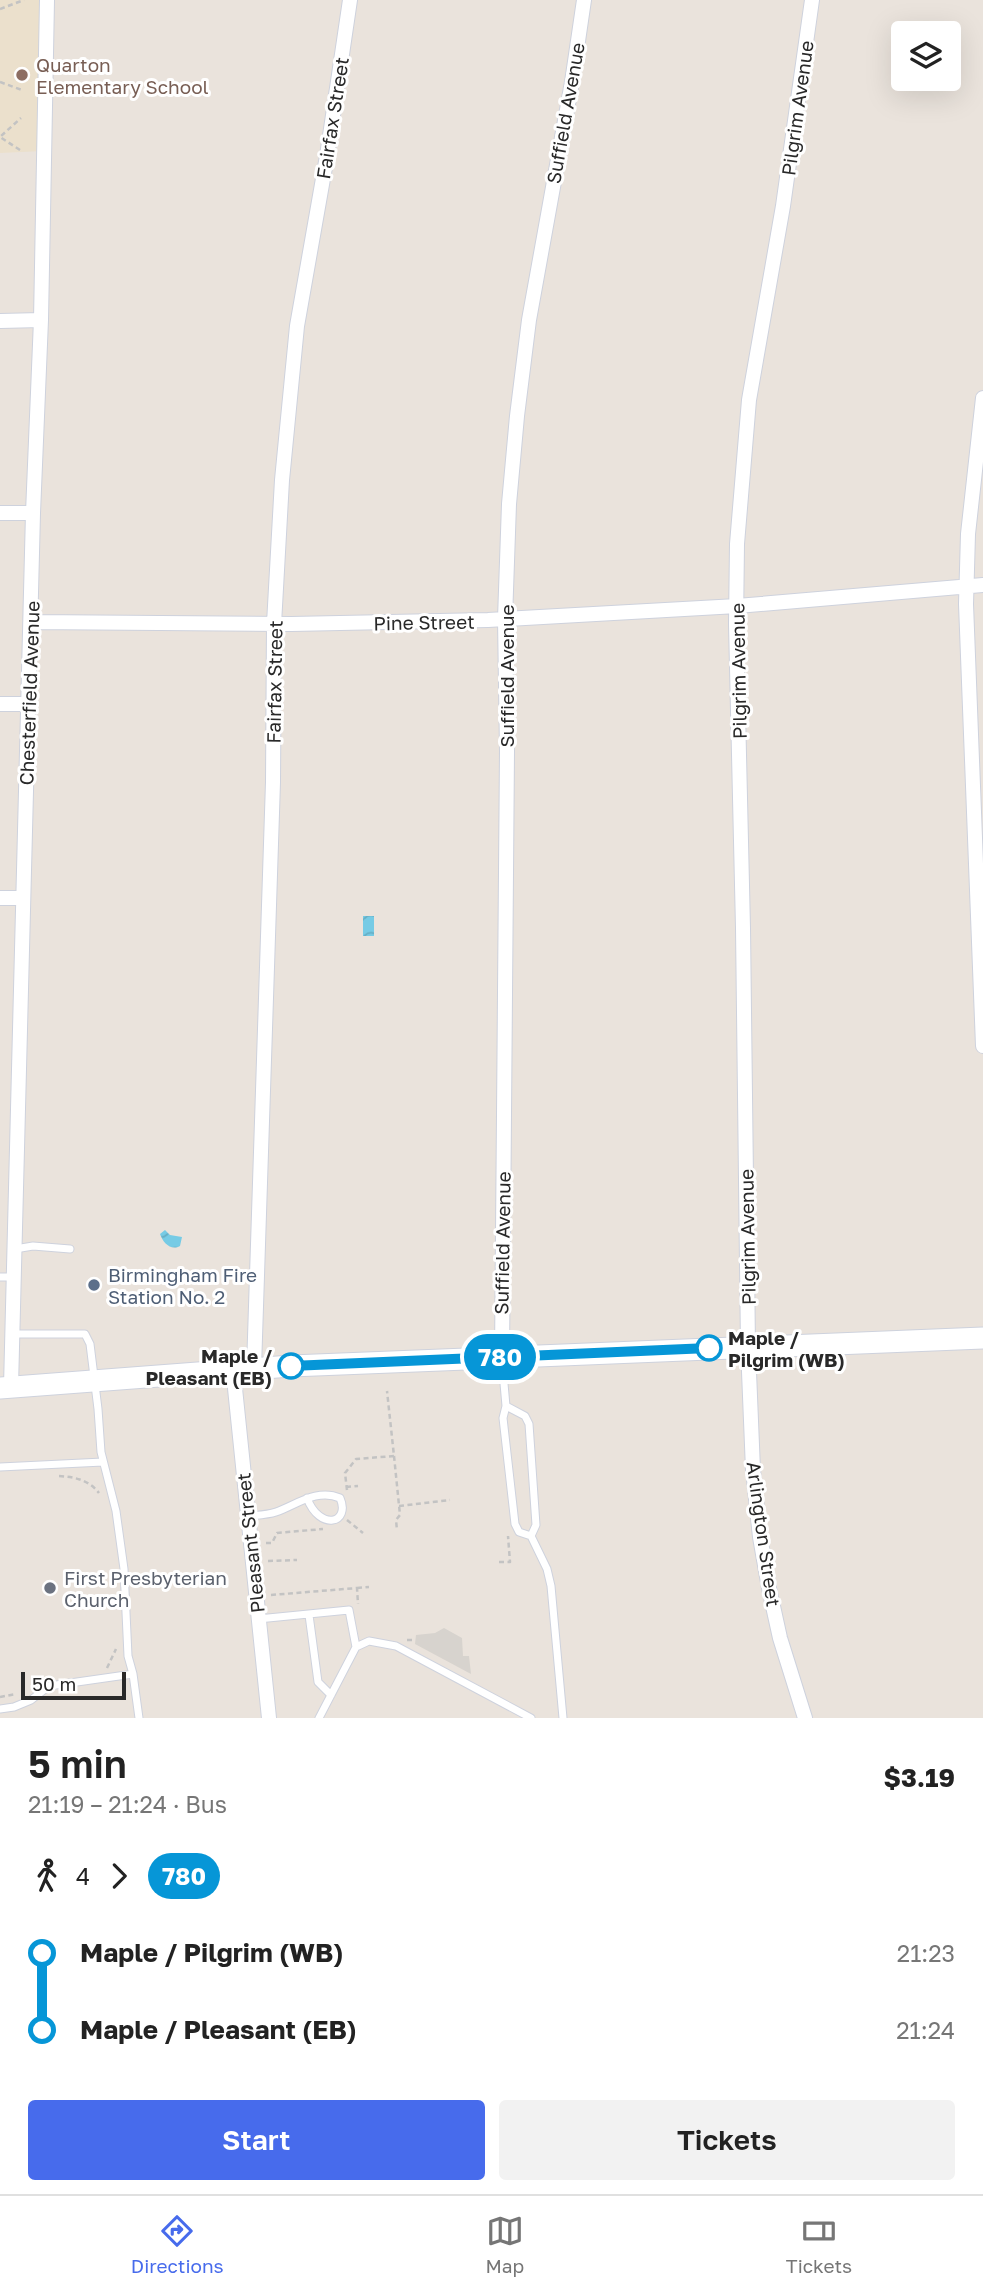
<!DOCTYPE html>
<meta charset="utf-8">
<style>
:root{--surface:#fff;--page:#f2f2f2;--text:#222;--muted:#767676;--line:#e0e0e0;--accent:#476bec}
body{margin:0;font-family:"Golos Text",sans-serif;background:var(--page);color:var(--text);height:100vh;display:flex;flex-direction:column;font-size:26px;white-space:nowrap}
*{box-sizing:border-box;margin:0}
p{font-size:23px;color:var(--muted)}
.icon{flex:none;width:38px;height:38px;fill:none;stroke:currentColor;stroke-width:2;stroke-linecap:round;stroke-linejoin:round}
.map{position:relative;height:1718px;overflow:hidden}
.drawer{display:flex;flex-direction:column;background:var(--surface);flex:1}
.drawer>*{flex:none}
.badge{padding:0 14px;border-radius:23px;font-size:24px;line-height:46px}
.fabs{position:absolute;left:891px;top:21px;display:grid;gap:14px}
.fabs a{display:grid;place-items:center;width:70px;height:70px;border-radius:7px;background:var(--surface);box-shadow:0 7px 28px #0002;font-size:35px}
.scale{position:absolute;left:21px;bottom:18px;width:105px;box-sizing:border-box;padding-left:7px;border:4px solid #292929;border-top:0;font-size:19px;line-height:24px;white-space:nowrap;color:#292929;-webkit-text-stroke:5px #fff;paint-order:stroke}
.map>.badge{position:absolute;translate:-50% -50%;box-shadow:0 0 0 4px #fff}
.legs{display:flex;align-items:center;gap:10px;height:77px;padding:0 28px;font-size:23px}
.legs p{margin-inline-start:auto}
.headline{display:flex;align-items:center;justify-content:space-between;height:119px;padding:0 28px}
h1{font-size:38px;font-weight:600;line-height:52px}
.button{display:flex;gap:14px;margin-top:auto;padding:14px 28px}
.button a{flex:1;height:80px;border-radius:7px;background:var(--accent);color:#fff;font-size:28px;font-weight:600;line-height:80px;text-align:center}
.button a+a{background:var(--page);color:var(--text)}
ul{padding:0 28px;list-style:none}
li{display:flex;align-items:center;gap:24px;height:77px;font-size:26px}
li i{display:grid;place-items:center;width:10px;height:100%;margin:0 9px;background:currentColor}
li i::after{content:'';width:18px;height:18px;margin:-9px;border:5px solid;border-radius:50%;background:var(--surface)}
li p{margin-inline-start:auto}
li:first-child i{background:linear-gradient(#0000 50%,currentColor 0)}
li:last-child i{background:linear-gradient(currentColor 50%,#0000 0)}
.tabs{display:flex;justify-content:space-around;align-items:center;height:98px;border-top:2px solid var(--line);background:var(--surface);font-size:19px;color:var(--muted)}
.tabs a{display:grid;justify-items:center;gap:4px}
.tabs .active{color:var(--accent)}
.map>svg:first-child{display:block}
</style>
<div class="map">
<svg width="983" height="1718" viewBox="0 0 983 1718">
<defs>
<pattern id="water-waves" width="16" height="10" patternUnits="userSpaceOnUse" patternTransform="scale(1.75)"><rect width="16" height="10" fill="#76cbe5"/><path d="M0 5q4-4 8 0t8 0" fill="none" stroke="#66aec4"/></pattern>
</defs>
<rect width="100%" height="100%" fill="#eae3dc"/>
<path fill="#ebe0cc" d="M 0,0 L 46,0 L 43,151 L 0,153 Z"/>
<path fill="#d7d3ce" d="M 444,1628 L 462,1638 L 463,1656 L 469,1656 L 471,1674 L 415,1644 L 416,1635 L 435,1633 Z"/>
<path fill="url(#water-waves)" d="M 363,916 L 374,916 L 374,936 L 363,936 Z
M 165,1230 L 170,1235 L 182,1237 L 180,1246 C 171,1251 163,1243 160,1234 Z"/>
<g fill="none" stroke-linecap="round" stroke-linejoin="round">
<defs>
<path id="lane" d="M 15,1249 L 33,1246 L 70,1249
M 0,1277 L 14,1277
M 12,1334 L 85,1334 L 90,1344 L 98,1409 L 101,1452 L 116,1511 L 124,1569 L 128,1656 L 133,1674 L 139,1718
M 502,1361 L 506,1406 L 503,1418 L 515,1524 L 519,1532 L 531,1536 L 547,1569 L 551,1586 L 563,1718
M 506,1406 L 525,1416 L 529,1424 L 536,1525 L 531,1536
M 0,1467 L 103,1462
M 248,1516 C 258,1515 267,1515 276,1512 C 296,1505 317,1488 340,1498 C 351,1523 320,1532 307,1498
M 309,1615 L 318,1682 L 331,1695
M 258,1619 L 349,1610 L 356,1647 L 319,1718
M 356,1647 L 369,1641 L 396,1646 L 531,1718
M 0,1709 L 14,1707 L 31,1700 L 49,1686 L 133,1674"/>
<path id="street" d="M 0,321 L 41,320
M 983,398 L 968,534 L 966,604 L 983,1046
M 0,513 L 33,513
M 31,622 L 291,624 L 488,620 L 737,606 L 983,585
M 0,704 L 28,704
M 0,898 L 23,898
M 502,1357 L 507,751 L 505,619 L 509,504 L 517,416 L 529,320 L 572,82 L 584,0
M 254,1368 L 273,782 L 274,624 L 282,480 L 297,326 L 327,156 L 350,0
M 233,1369 L 269,1718
M 11,1387 L 33,513 L 41,320 L 47,0
M 805,1718 L 780,1638 L 769,1588 L 760,1537 L 753,1470 L 748,1347 L 743,928 L 736,624 L 737,544 L 749,400 L 783,206 L 812,0"/>
<path id="secondary" d="M 0,1388 L 291,1366 L 983,1338"/>
</defs>
<use href="#lane" stroke="#ced2dd" stroke-width="9"/>
<use href="#street" stroke="#ced2dd" stroke-width="16"/>
<use href="#secondary" stroke="#ced2dd" stroke-width="23"/>
<path stroke="#c3c3c3" stroke-width="2.5" stroke-dasharray="5 3.5" stroke-linecap="butt" d="M 0,9 L 24,0
M 0,82 L 22,90
M 20,150 L 0,137 L 21,118
M 394,1456 L 400,1515 L 396,1520 L 397,1530
M 59,1476 C 75,1477 89,1480 99,1493
M 346,1487 L 358,1486
M 347,1490 L 345,1473 L 356,1459 L 394,1456 L 387,1391
M 399,1506 L 450,1500
M 347,1520 L 363,1533
M 266,1543 L 272,1543 L 277,1533 L 323,1529
M 268,1561 L 297,1560
M 499,1562 L 510,1562 L 508,1536
M 357,1588 L 369,1587
M 271,1595 L 357,1588 L 358,1604
M 407,1640 L 414,1640
M 107,1668 L 116,1649
M 0,1697 L 16,1694"/>
<use href="#lane" stroke="#fff" stroke-width="7"/>
<use href="#street" stroke="#fff" stroke-width="14"/>
<use href="#secondary" stroke="#fff" stroke-width="21"/>
</g>
<g fill="none" stroke-linecap="round" stroke-linejoin="round">
<defs>
<path id="line-1" d="M 291,1366 L 709,1348"/>
</defs>
<use href="#line-1" stroke="#fff" stroke-width="16"/>
<use href="#line-1" stroke="#0696d7" stroke-width="10"/>
</g>
<circle fill="#8d6e63" stroke="#fff" stroke-width="2.5" cx="22" cy="75" r="7"/>
<circle fill="#5c6f8a" stroke="#fff" stroke-width="2.5" cx="94" cy="1285" r="7"/>
<g fill="#fff" stroke="#0696d7" stroke-width="3.5">
<circle cx="709" cy="1348" r="12"/>
<circle cx="291" cy="1366" r="12"/>
</g>
<circle fill="#6b7280" stroke="#fff" stroke-width="2.5" cx="50" cy="1588" r="7"/>
<g text-anchor="middle" dominant-baseline="central" stroke-width="6" stroke-linejoin="round" paint-order="stroke">
<g font-size="19" fill="#785e54" stroke="#fff" text-anchor="start">
<text x="36" y="64">Quarton<tspan x="36" dy="22">Elementary School</tspan></text>
</g>
<g font-size="19" fill="#292929" stroke="#fff">
<text transform="translate(797 108) rotate(-82)">Pilgrim Avenue</text>
<text transform="translate(565 113) rotate(-80)">Suffield Avenue</text>
<text transform="translate(332 118) rotate(-81)">Fairfax Street</text>
<text transform="translate(424 622) rotate(-1)">Pine Street</text>
<text transform="translate(738 671) rotate(-91)">Pilgrim Avenue</text>
<text transform="translate(506 676) rotate(-90)">Suffield Avenue</text>
<text transform="translate(274 682) rotate(-89)">Fairfax Street</text>
<text transform="translate(29 693) rotate(-88)">Chesterfield Avenue</text>
<text transform="translate(747 1237) rotate(-91)">Pilgrim Avenue</text>
<text transform="translate(502 1243) rotate(-89)">Suffield Avenue</text>
<text transform="translate(764 1534) rotate(82)">Arlington Street</text>
<text transform="translate(250 1543) rotate(-96)">Pleasant Street</text>
</g>
<g font-size="19" fill="#4e5e75" stroke="#fff" text-anchor="start">
<text x="108" y="1274">Birmingham Fire<tspan x="108" dy="22">Station No. 2</tspan></text>
</g>
<g font-size="19" font-weight="bold" fill="#292929" stroke="#fff" text-anchor="start">
<text x="728" y="1337">Maple /<tspan x="728" dy="22">Pilgrim (WB)</tspan></text>
<text x="272" y="1355" text-anchor="end">Maple /<tspan x="272" dy="22">Pleasant (EB)</tspan></text>
</g>
<g font-size="19" fill="#5b616d" stroke="#fff" text-anchor="start">
<text x="64" y="1577">First Presbyterian<tspan x="64" dy="22">Church</tspan></text>
</g>
</g>
</svg>
<div class="fabs">
<a><svg class="icon" aria-label="layers" viewBox="0 0 24 24"><path d="M12 4l9 5-9 5-9-5zM3 14l9 5 9-5"/></svg></a>
</div>
<div class="scale">50 m</div>
<b class="badge" style="left:500px;top:1357px;background:#0696d7;color:#fff">780</b>
</div>
<section class="drawer">
<div class="headline"><div><h1>5 min</h1><p>21:19 – 21:24 · Bus</p></div><b>$3.19</b></div>
<div class="legs"><svg class="icon" aria-label="walk" viewBox="0 0 24 24"><circle cx="13" cy="4" r="2"/><path d="M13 8l-2 6 4 7M11 14l-3 7M7 12l3-4h3l4 4"/></svg>4<svg class="icon" aria-label="forward" viewBox="0 0 24 24"><path d="M9 5l7 7-7 7"/></svg><b class="badge" style="background:#0696d7;color:#fff">780</b></div>
<ul>
<li><i style="color:#0696d7"></i><b>Maple / Pilgrim (WB)</b><p>21:23</p></li>
<li><i style="color:#0696d7"></i><b>Maple / Pleasant (EB)</b><p>21:24</p></li>
</ul>
<div class="button"><a>Start</a><a>Tickets</a></div>
</section>
<nav class="tabs">
<a class="active"><svg class="icon" aria-label="directions" viewBox="0 0 24 24"><path d="M12 3l9 9-9 9-9-9zM9 14v-3h6M13 9l2 2-2 2"/></svg>Directions</a>
<a><svg class="icon" aria-label="map" viewBox="0 0 24 24"><path d="M3 6l6-2 6 2 6-2v14l-6 2-6-2-6 2zM9 4v14M15 6v14"/></svg>Map</a>
<a><svg class="icon" aria-label="tickets" viewBox="0 0 24 24"><path d="M3 7h18v10H3zM15 7v10"/></svg>Tickets</a>
</nav>
